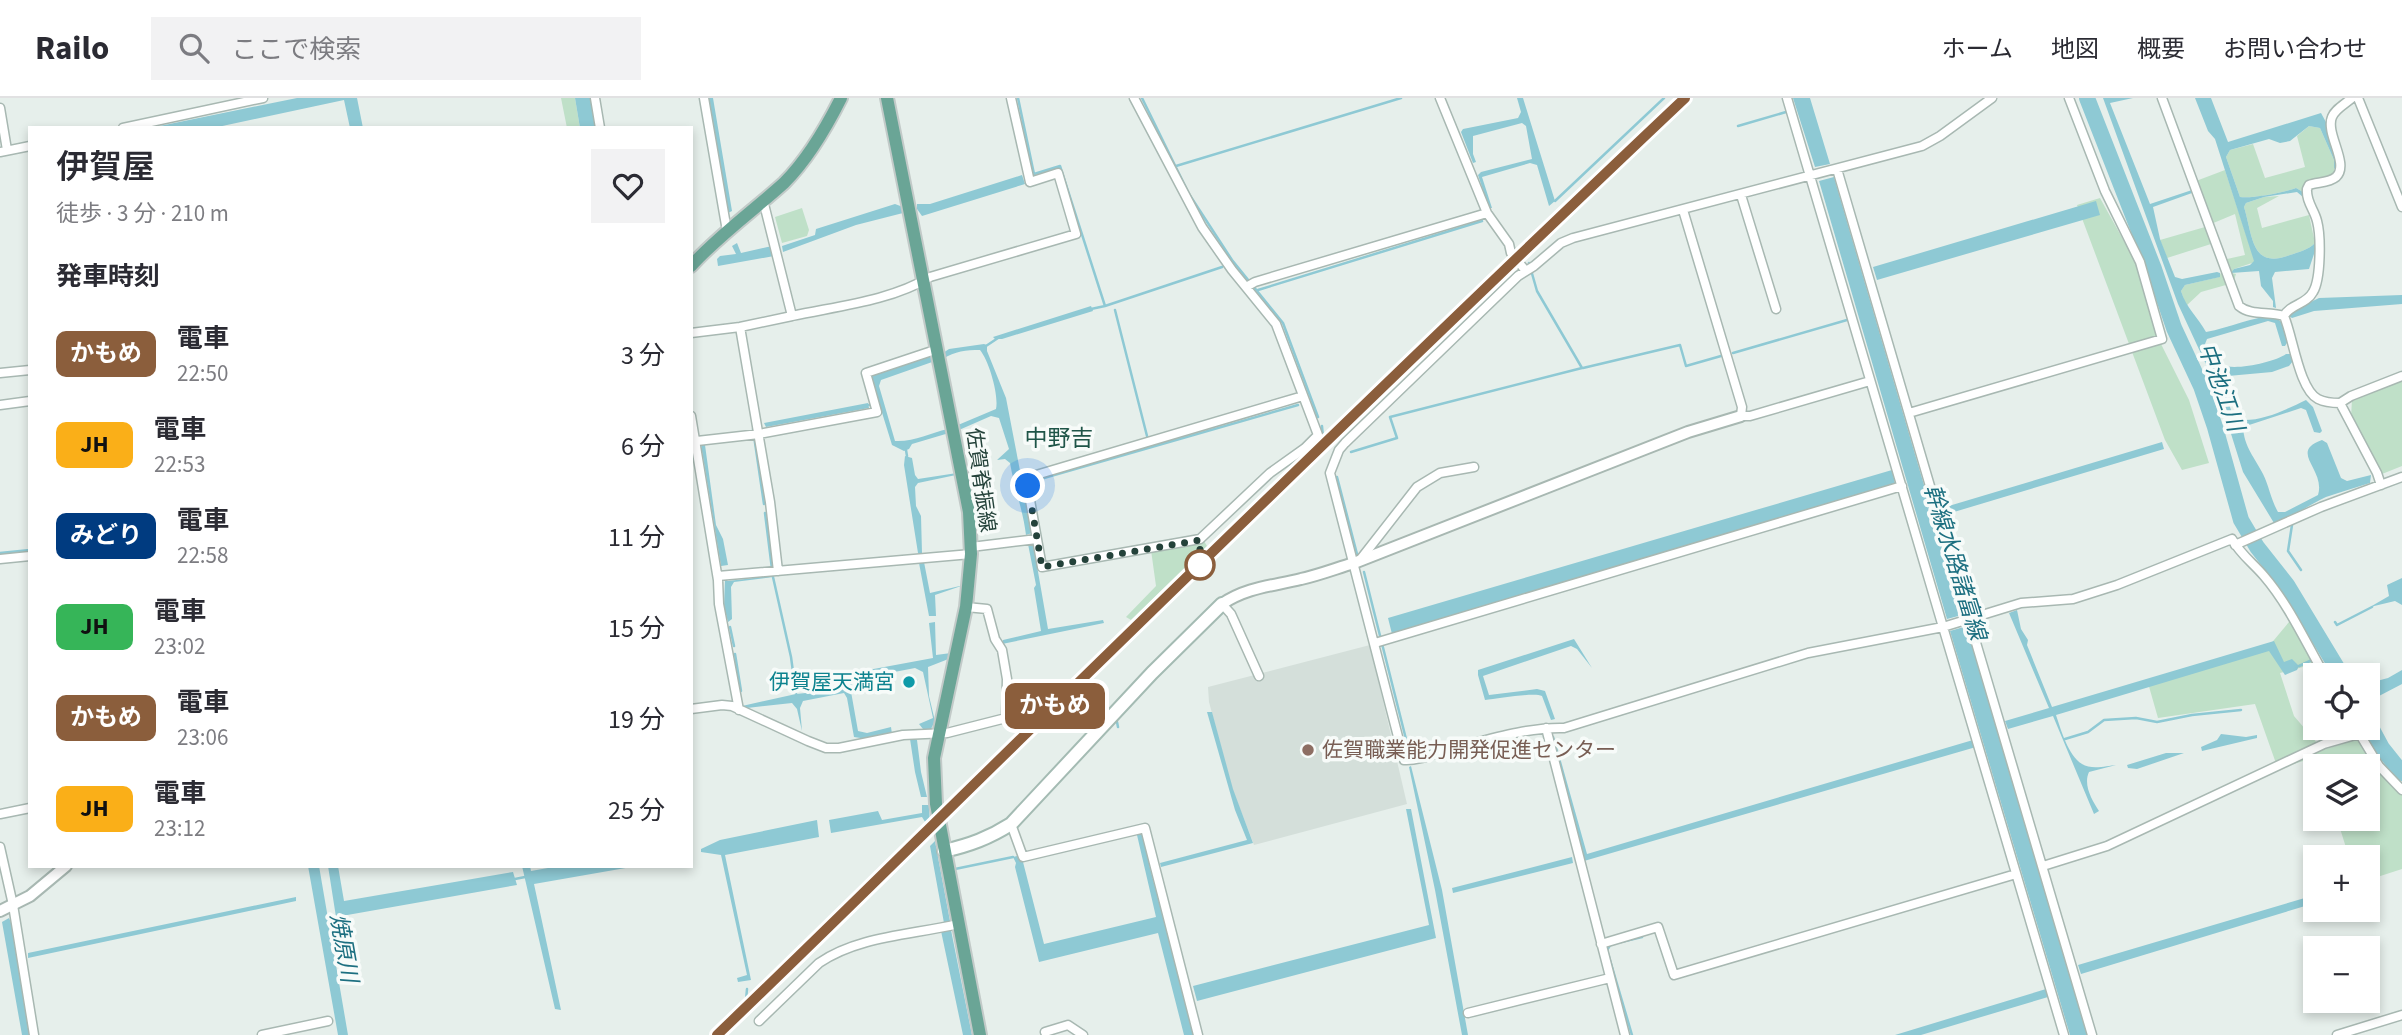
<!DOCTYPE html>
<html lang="ja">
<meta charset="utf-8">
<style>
:root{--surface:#fff;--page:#f2f2f3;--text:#2b2b33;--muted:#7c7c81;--line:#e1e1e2}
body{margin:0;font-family:"Source Sans 3","Noto Sans JP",sans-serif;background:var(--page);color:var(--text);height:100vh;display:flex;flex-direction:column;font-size:26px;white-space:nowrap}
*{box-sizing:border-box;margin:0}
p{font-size:23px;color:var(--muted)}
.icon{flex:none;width:38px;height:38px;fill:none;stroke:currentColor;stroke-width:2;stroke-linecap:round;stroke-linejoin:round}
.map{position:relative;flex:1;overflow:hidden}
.details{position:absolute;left:28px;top:28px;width:665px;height:742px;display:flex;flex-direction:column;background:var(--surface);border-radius:0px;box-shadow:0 4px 10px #0003}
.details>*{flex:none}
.badge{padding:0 14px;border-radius:10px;font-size:24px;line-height:46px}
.controls{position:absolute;left:2303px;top:565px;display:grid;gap:14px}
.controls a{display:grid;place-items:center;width:77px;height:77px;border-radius:0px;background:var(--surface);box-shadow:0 4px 10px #0003;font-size:35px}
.you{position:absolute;width:35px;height:35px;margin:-18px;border:5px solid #fff;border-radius:50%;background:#1a73e8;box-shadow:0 0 0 10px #1a73e833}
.map>.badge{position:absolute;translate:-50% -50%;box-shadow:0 0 0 4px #fff}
h2{padding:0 28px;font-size:26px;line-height:63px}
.round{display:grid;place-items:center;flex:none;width:74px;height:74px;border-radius:0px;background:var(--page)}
.head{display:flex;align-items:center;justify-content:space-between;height:119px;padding:0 28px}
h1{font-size:33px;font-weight:600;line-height:52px}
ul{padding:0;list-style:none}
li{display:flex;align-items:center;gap:21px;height:91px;padding:0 28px}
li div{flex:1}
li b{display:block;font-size:26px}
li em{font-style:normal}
li .badge{min-width:77px;font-weight:700;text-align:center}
header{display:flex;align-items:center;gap:42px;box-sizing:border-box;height:98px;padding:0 35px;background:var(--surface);border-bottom:2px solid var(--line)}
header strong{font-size:33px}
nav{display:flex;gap:38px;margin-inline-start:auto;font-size:24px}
.search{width:490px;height:63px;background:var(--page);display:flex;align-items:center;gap:18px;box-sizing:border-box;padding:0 24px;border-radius:0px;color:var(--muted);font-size:26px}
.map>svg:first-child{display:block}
</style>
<header>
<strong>Railo</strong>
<div class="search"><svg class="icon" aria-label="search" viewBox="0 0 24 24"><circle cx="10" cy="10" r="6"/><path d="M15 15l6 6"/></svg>ここで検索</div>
<nav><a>ホーム</a><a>地図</a><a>概要</a><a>お問い合わせ</a></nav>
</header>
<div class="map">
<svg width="2402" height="937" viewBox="0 0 2402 937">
<rect width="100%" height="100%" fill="#e6efeb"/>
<path fill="#d4dfda" d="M 1370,547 L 1407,706 L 1254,747 L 1232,690 L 1209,604 L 1208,589 Z"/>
<path fill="#bfe0c8" d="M 561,0 L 575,0 L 580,30 L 567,30 Z
M 2309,28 L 2320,30 L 2334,62 L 2334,76 L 2309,85 L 2303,94 L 2296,90 C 2285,94 2250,101 2240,99 L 2226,59 L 2230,52 L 2253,46 L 2265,80 L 2305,69 L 2297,38 Z
M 2225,72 L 2255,164 L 2234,171 L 2232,175 L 2236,176 L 2233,185 L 2201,194 L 2186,208 L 2181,193 L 2185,187 L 2219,179 L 2227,161 L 2245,157 L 2235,116 L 2211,126 L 2196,83 Z
M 2279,98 L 2257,110 L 2262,130 L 2309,117 L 2315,145 C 2308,152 2299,154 2290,157 C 2251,172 2253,138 2244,109 L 2246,105 L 2264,99 Z
M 2100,100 L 2135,163 L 2156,236 L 2189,302 L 2209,365 L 2182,372 L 2165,342 L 2077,107 Z
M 802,110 L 809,132 L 807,138 L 782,145 L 775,119 Z
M 2205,129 L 2211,146 L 2167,160 L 2160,142 Z
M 2402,281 L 2402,368 L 2382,376 L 2351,320 L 2352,301 Z
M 1204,443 L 1207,448 L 1131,522 L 1126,519 L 1156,488 L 1151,452 Z
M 2294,518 L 2322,564 L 2280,575 L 2294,618 L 2323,652 L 2365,639 L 2382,668 L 2402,687 L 2402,771 L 2368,782 L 2368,760 L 2349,759 L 2337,721 L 2368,721 L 2368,668 L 2322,668 L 2319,658 L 2278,671 L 2255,606 L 2158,620 L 2148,585 L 2269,548 Z"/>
<path fill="#8ec9d4" d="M 297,0 L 357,0 L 363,30 L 350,30 L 344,2 L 213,30 L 150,30 Z
M 575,0 L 591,0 L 596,30 L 580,30 Z
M 709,0 L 713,0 L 732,113 L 728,115 Z
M 1517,0 L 1523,0 L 1555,103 L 1549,108 L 1537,67 L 1530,65 L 1482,79 L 1492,110 L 1489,110 L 1478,77 L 1481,74 L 1532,61 L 1526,28 L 1522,25 L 1473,38 L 1473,56 L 1476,64 L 1473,65 L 1461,34 L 1463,31 L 1518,20 L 1521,14 Z
M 1793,0 L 1810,0 L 1830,66 L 1815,69 Z
M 2103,0 L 2133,0 L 2110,5 L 2150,106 L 2192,92 L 2192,95 L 2153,109 L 2160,141 L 2175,179 L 2182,181 L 2217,174 L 2220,175 L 2220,179 L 2185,187 L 2181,193 C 2186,210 2198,219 2206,234 C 2229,230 2254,218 2275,218 L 2281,224 L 2288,243 L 2285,248 L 2282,248 L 2275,225 L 2268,223 L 2207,241 L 2205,246 C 2209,254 2212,264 2222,267 C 2235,273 2275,264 2286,256 L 2291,256 L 2293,263 L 2289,268 L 2272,274 L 2228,278 L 2223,282 L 2223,288 L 2234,321 C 2258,326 2285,312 2306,302 L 2313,309 L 2322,333 L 2320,335 L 2314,334 L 2306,312 L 2301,310 L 2243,329 C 2244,349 2255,360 2263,376 C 2269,388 2271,402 2278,414 L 2285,414 L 2318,397 C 2326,371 2288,354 2322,342 L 2327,345 L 2341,380 L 2347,383 L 2371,377 L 2370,385 C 2355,390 2340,394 2326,399 C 2308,407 2293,420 2274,425 L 2243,374 L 2216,288 L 2178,206 Z
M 2195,0 L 2211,0 L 2228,44 L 2321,15 L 2327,26 L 2336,67 L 2334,72 L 2334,62 L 2320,30 L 2309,28 L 2290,43 L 2280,45 L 2269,41 L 2230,52 L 2226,59 L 2240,99 C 2251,101 2285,94 2296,90 L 2303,94 L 2303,99 L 2297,94 L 2264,99 L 2246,105 L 2244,109 C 2253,138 2251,172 2290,157 C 2299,154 2308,152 2315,145 L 2315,153 L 2309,171 L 2275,174 L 2272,180 L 2276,210 L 2273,209 L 2273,203 L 2261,188 L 2259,173 L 2231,175 L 2234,171 L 2250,167 L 2254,163 L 2215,41 L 2208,33 Z
M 1022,77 L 1025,86 L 922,118 L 917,111 L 917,106 L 930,106 Z
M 1834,79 L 1962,517 L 1947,521 L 1819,83 Z
M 2096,103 L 2100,117 L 1877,182 L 1873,169 Z
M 895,106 L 903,109 L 903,115 L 856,127 L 783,154 L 782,148 L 815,137 L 816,131 Z
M 737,145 L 741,155 L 772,148 L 774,158 L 718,168 L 717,161 L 720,158 L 736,156 L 732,148 Z
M 2402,197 L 2402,206 L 2314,213 L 2292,220 L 2289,218 L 2290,214 L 2319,200 Z
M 1091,208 L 1093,213 L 1002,241 L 995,241 L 993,239 Z
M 984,246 L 987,247 L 987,253 L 1006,300 L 1032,435 L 1026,437 C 1023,412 1014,389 1010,365 L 1005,361 L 997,362 L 1009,351 L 999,320 L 991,318 L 959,332 L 958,327 L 996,311 C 999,297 989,263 980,252 C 966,252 955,253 943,261 L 943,255 L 949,251 Z
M 933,258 L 935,263 L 881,282 L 879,288 L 895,343 C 914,344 930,335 948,331 L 949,335 L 912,346 L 909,351 L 904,353 L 892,347 L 871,279 L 873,275 Z
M 868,305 L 869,310 L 766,329 L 764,325 Z
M 2162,344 L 2164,351 L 1944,417 L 1942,410 Z
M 701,347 L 705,347 L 716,427 L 723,441 L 728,467 L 721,468 Z
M 905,358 L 912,360 L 915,377 L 918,381 L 957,375 L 956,377 L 918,385 L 915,389 L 916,408 L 921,418 L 922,455 L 918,455 L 904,367 Z
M 1892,372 L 1895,385 L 1392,536 L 1388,520 Z
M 1033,445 L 1048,531 L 1103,522 L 1104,525 L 1002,546 L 1003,542 L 1041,533 L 1034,490 L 1036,487 L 1028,446 Z
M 924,464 L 930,495 L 964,487 L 935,497 L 936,518 L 929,518 L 919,465 Z
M 771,478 L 773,479 L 734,484 L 731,489 L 732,521 L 728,524 L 724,509 L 725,481 L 728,483 Z
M 2402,480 L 2402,507 L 2395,503 L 2370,509 L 2389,498 L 2387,487 Z
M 2017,512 L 2021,531 L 2028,542 L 2027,547 L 2052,609 L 2274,543 L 2284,564 L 2292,561 L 2299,568 L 2297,572 L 2285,577 L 2269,553 L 2056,617 C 2061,632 2068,657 2082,666 C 2091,672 2107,668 2116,667 L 2089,674 C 2083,687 2092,702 2099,713 L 2094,716 L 2053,618 L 2008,631 L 2005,623 L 2049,610 L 2009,515 Z
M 935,524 L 936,557 L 951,555 L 951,560 L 928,569 L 929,598 L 935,623 L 931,631 L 923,631 L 919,626 L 933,620 L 923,574 L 915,570 L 858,581 L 850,588 L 858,633 L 867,635 L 891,629 L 892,636 L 867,641 L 854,639 L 847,600 L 844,595 L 803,603 L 800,610 L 802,633 L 797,611 L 792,605 L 747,610 L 742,608 L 796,596 L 835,592 L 852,575 L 933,560 L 929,525 Z
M 1967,528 L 2088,937 L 2070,937 L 1950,533 Z
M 1574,541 L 1592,570 L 1577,551 L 1571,548 L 1483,578 L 1489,597 L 1537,591 L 1545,593 L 1555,621 L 1551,622 L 1542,598 C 1534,594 1498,601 1485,602 L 1478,577 L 1478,572 Z
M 2402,572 L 2402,586 L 2379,598 L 2372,591 L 2373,584 L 2388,580 Z
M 1207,614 L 1212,614 L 1233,691 L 1253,745 L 1161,769 L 1160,765 L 1247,742 L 1235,712 Z
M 2221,636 L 2246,639 L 2257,637 L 2257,640 L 2202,653 L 2201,649 L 2217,642 Z
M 1551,638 L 1554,638 L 1587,756 L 1973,642 L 1976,649 L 1584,763 Z
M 910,641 L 917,642 L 921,674 L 927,699 L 921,699 L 915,674 Z
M 2166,655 L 2184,655 L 2137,671 L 2128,670 L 2127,667 Z
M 1411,668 L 1442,792 L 1468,937 L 1462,937 L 1435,792 L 1409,669 Z
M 922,707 L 929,707 L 930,726 L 927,727 L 922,719 L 831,735 L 829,722 L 878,713 L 882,722 L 922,715 Z
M 1406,711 L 1411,711 L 1436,840 L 1197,903 L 1193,888 L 1429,827 Z
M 817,722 L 819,739 L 725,757 L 751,882 L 738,884 L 737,880 L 747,877 L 721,757 L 701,754 L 701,751 L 720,742 Z
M 1143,735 L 1150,770 L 1194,937 L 1184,937 L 1158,835 L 1039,864 L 1015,769 L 1016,765 L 1013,759 L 1017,758 L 1020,763 L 1023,764 L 1044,846 L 1156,819 L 1137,737 Z
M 935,743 L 950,823 L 944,825 L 930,748 Z
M 1572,759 L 1573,765 L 1453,795 L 1452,790 Z
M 308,768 L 319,768 L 348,937 L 338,937 Z
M 328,768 L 338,768 L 344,803 L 513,774 L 517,787 L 336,819 Z
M 522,768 L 530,768 L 531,773 L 559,768 L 637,768 L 534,786 L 561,912 L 555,911 Z
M 2315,797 L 2315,805 L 2081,876 L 2078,867 Z
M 296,799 L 296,803 L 28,860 L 28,855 Z
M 9,820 L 12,827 L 29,937 L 22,937 L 2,824 Z
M 951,832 L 972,937 L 963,937 L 941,833 Z
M 2046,891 L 2048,899 L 1921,937 L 1895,937 Z"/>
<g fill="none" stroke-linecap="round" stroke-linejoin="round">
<path stroke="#8ec9d4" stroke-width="2.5" d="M 1018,0 L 1034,76 L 1060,68 L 1105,208 L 1222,169
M 1142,0 L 1189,96 L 1232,162 L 1283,225 L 1318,319
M 1738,28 L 1786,14
M 1176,68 L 1401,0
M 1555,103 L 1664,0
M 1258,192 L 1482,123
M 1091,211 L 1105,208
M 1115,212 L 1147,338
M 986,248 L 998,240
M 1733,255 L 1847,222
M 1583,270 L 1680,247 L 1686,268 L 1721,258
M 869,307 L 879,305
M 1322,328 L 1323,339
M 753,331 L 764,406
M 906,352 L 907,358
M 1351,354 L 1397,340 L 1390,319 L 1582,270 L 1537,193 L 1529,165
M 1337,379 L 1357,456
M 1030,384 L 1298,307
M 765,415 L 773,479 L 791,559 L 796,596
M 2292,427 L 2288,453 L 2301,472
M 0,455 L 30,452
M 1364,474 L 1410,657
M 2335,524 L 2337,527 L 2372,509
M 730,529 L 734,548
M 735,556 L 741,593
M 2299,568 L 2312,562
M 1117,624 L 1118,629
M 2065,641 L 2088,634 L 2104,622 L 2136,620 L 2157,624 L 2192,617 L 2241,612
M 955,771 L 1013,759
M 515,781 L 525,779
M 1621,844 L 1642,839
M 1611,846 L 1607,852 L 1632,937
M 746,902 L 747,891"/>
<path stroke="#8ec9d4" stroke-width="16" d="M 2087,0 L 2154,171 L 2174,230 L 2201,288 L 2215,329 L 2241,422 L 2257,449 L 2287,487 L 2342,578
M 2368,624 L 2382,650 L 2402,675"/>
<defs>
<path id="minor" d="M 595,0 L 600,30
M 704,0 L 727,133
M 1134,0 L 1202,129 L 1232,172 L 1276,226 L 1318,337 L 1305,350 L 1270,375 L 1200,441 L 1042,469 L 1026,380 L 1303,298
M 1440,0 L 1487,115 L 1509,146 L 1511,155 L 1525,172
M 1787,0 L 1943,529 L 1969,521 L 2092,937
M 1992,0 L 1940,38 L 1922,48 L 1573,140 L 1561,145 L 1534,168 L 1518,178 L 1345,345 L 1339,352 L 1330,375 L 1404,662 C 1419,663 1436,655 1451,651 C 1487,642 1527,629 1564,630 L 1808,555 L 1943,529 L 2064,937
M 2162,0 L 2239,208 C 2251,218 2269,213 2284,218 C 2293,239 2299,291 2318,301 C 2324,304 2333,305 2340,305 L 2351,298 L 2402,278
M 2358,0 L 2402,109
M 0,10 L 7,52
M 123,30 L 263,0
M 0,54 L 30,48
M 1837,71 L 1969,521 L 2021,505 L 2073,501 L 2117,487 L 2232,441 C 2240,456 2253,465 2264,478 C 2289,507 2306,545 2325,578
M 1741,97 L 1776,211
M 1683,112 L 1742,309 L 1741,318 L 1750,318 L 1870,283
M 1246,189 L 1255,184 L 1487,115
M 792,218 C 838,208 890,203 930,179 L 1076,136 L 1058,75 L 1030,84 L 1011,0
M 2284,218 C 2290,206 2306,207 2313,194 C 2321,181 2321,138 2317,123 C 2314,111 2306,104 2307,91 L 2309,87 C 2317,84 2329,85 2336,79 C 2350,66 2325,36 2332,19 C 2335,11 2345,6 2352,0
M 740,229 L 770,404 L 778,473
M 691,235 L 740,229 L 792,218 L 763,102
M 0,275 L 30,272
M 2340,305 L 2377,375 L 2381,387
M 0,307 L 30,303
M 1909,315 L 2162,241 L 2140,164 L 2105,93 L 2069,0
M 691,318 L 718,482 L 719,506 L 739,612
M 697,343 L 759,336 L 877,314 L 866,275 L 938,251
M 2235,447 L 2321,409 L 2402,379
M 971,449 L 1037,441
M 0,461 L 30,458
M 1360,462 L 1417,389 L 1440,375 L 1474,369
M 718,478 L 971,456
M 1222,506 L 1231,516 L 1259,578
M 1375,545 L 1902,388
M 691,611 L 722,607 L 732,608 L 808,643 L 826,650 L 839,650 L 903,637 L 947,635 L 1006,620 L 1007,581 L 1002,552 L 995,541 L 987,511 L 966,509
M 1546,630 L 1625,937
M 2356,630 L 2379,668 L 2402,692
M 0,716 L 30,710
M 1011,726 L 1023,759 L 1145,730 L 1198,937
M 0,749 L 13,807 L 34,937
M 2043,768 L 2107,748 L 2324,646 L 2359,636
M 1601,846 L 1658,829 L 1674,877 L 2016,776
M 1468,915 L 1610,880
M 759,923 L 819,865 C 858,838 912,837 958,826
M 1045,934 L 1068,927 L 1083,937
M 262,937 L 328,923
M 2337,937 L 2402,917"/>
<path id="tertiary" d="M 1222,506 C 1247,489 1273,488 1301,481 C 1319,477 1337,470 1354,465 L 1688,334 L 1741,318
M 0,813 L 30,798 L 66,768"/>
<path id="secondary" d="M 944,753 C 970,747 989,740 1011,726 L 1152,575 L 1222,506"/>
<path id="primary" d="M 887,0 L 969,414 L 971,456 L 966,509 L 934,660 L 936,706 L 980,937
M 691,168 C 719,137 753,113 784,85 C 808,61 826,30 841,0"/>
</defs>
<use href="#minor" stroke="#a8b8b2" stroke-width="11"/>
<use href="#tertiary" stroke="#a8b8b2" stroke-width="14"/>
<use href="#secondary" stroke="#a4bbb3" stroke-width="16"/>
<use href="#primary" stroke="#c2cac8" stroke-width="16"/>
<use href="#minor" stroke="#fff" stroke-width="8"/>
<use href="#tertiary" stroke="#fff" stroke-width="10"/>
<use href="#secondary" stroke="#fff" stroke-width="12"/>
<use href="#primary" stroke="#6aa596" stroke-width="12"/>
<defs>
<path id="rail" d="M 717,937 L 1291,378 L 1420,256 L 1516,159 L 1685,0"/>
</defs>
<use href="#rail" stroke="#5f7d75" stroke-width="5"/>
<use href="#rail" stroke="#f7fbf9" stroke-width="2.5" stroke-dasharray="8" stroke-linecap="butt"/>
</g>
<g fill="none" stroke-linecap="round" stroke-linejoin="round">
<defs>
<path id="line" d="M 717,937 C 825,834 930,729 1037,625 C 1252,415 1467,206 1685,0"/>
</defs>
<use href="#line" stroke="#fff" stroke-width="16"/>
<use href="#line" stroke="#8b5e3c" stroke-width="10"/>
<path stroke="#24423a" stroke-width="7" stroke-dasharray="0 12.6" d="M 1028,388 L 1042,469 L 1200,442 L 1200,467"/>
</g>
<circle fill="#fff" stroke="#8b5e3c" stroke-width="3.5" cx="1200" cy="467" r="14"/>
<circle fill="#0f9aa8" stroke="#f7fbf9" stroke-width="2.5" cx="909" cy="584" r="7"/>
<circle fill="#8d6e63" stroke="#f7fbf9" stroke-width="2.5" cx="1308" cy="652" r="7"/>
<g text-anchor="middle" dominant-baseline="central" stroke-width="7" stroke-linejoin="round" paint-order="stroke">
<g font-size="21" fill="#24423a" stroke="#f7fbf9">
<text transform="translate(981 382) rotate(82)">佐賀脊振線</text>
</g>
<g font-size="21" fill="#0d838f" stroke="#f7fbf9" text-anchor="end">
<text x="895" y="584">伊賀屋天満宮</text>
</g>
<g font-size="21" fill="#785e54" stroke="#f7fbf9" text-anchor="start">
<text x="1322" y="652">佐賀職業能力開発促進センター</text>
</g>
<g font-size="23" font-style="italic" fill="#1c6f80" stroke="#f7fbf9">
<text transform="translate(2221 289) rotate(70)">中池江川</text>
<text transform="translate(1955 464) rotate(73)">幹線水路諸富線</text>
<text transform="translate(344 850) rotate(80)">焼原川</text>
</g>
<g font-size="23" fill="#1f5548" stroke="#f7fbf9">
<text x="1059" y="340">中野吉</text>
</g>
</g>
</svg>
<div class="controls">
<a><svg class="icon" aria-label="locate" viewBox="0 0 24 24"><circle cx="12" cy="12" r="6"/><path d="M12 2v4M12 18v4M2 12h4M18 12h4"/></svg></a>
<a><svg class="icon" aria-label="layers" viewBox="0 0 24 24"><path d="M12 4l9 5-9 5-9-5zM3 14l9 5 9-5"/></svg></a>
<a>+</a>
<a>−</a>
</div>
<div class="you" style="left:1028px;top:388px"></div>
<b class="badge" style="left:1055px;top:608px;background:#8b5e3c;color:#fff">かもめ</b>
<section class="details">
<div class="head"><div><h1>伊賀屋</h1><p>徒歩 · 3 分 · 210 m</p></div><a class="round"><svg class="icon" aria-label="heart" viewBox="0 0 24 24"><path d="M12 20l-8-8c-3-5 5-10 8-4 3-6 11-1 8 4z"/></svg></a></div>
<h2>発車時刻</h2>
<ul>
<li><span class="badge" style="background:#8b5e3c;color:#fff">かもめ</span><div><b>電車</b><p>22:50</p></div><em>3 分</em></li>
<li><span class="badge" style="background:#faaf18;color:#111">JH</span><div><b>電車</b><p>22:53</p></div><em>6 分</em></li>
<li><span class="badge" style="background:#003b80;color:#fff">みどり</span><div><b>電車</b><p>22:58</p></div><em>11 分</em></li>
<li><span class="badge" style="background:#36b558;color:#111">JH</span><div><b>電車</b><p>23:02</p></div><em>15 分</em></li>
<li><span class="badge" style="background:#8b5e3c;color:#fff">かもめ</span><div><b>電車</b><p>23:06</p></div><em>19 分</em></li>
<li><span class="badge" style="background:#faaf18;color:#111">JH</span><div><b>電車</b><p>23:12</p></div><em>25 分</em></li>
</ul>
</section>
</div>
